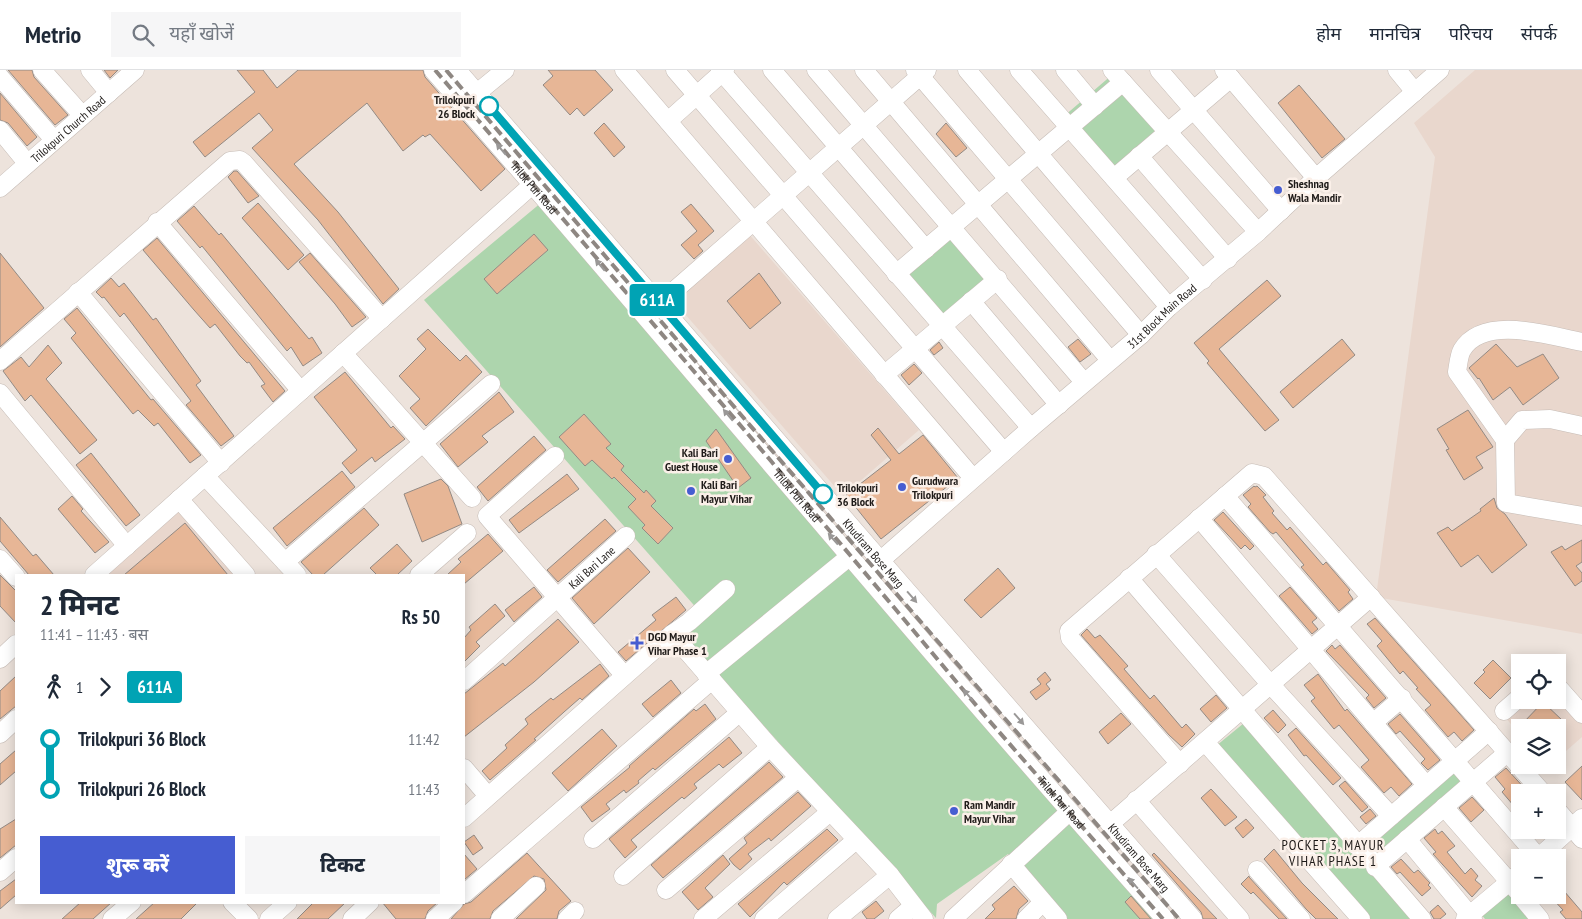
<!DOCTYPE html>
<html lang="hi">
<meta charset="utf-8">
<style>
:root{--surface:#fff;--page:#f6f6f7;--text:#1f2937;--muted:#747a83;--line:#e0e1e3;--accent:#465dd1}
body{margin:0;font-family:"PT Sans Narrow","Noto Sans Devanagari",sans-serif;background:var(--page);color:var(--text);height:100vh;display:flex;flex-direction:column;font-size:19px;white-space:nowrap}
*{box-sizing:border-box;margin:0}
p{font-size:16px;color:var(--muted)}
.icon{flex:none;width:28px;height:28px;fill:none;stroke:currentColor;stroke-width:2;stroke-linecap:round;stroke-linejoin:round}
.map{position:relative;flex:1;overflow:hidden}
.side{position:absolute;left:15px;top:504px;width:450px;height:330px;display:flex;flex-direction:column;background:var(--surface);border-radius:0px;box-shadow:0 2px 12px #0003}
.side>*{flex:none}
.badge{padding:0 10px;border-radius:4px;font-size:18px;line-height:32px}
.buttons{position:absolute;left:1511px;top:584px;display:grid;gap:10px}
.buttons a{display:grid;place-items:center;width:55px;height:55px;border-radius:0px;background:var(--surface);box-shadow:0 2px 12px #0003;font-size:25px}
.map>.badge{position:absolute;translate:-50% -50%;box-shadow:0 0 0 2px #fff}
.legs{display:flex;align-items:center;gap:8px;height:55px;padding:0 25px;font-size:16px}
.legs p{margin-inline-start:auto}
.summary{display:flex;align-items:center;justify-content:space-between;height:85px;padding:0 25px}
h1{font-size:28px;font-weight:800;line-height:38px}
.action{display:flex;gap:10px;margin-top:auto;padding:10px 25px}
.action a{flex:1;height:58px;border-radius:0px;background:var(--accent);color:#fff;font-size:20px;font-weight:800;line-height:58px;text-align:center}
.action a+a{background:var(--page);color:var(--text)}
ul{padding:0 25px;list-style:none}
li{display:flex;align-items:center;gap:18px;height:50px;font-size:19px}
li i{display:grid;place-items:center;width:8px;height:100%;margin:0 6px;background:currentColor}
li i::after{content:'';width:12px;height:12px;margin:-6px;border:4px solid;border-radius:50%;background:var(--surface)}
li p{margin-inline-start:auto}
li:first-child i{background:linear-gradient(#0000 50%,currentColor 0)}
li:last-child i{background:linear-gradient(currentColor 50%,#0000 0)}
header{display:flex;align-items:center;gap:30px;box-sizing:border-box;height:70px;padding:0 25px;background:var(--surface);border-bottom:1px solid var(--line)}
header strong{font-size:24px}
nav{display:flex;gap:28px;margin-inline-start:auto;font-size:18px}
.search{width:350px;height:45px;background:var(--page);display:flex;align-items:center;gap:12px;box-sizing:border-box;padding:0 18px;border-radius:0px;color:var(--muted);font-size:19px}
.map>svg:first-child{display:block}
</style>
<header>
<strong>Metrio</strong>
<div class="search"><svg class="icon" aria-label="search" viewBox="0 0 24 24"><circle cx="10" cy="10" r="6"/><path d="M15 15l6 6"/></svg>यहाँ खोजें</div>
<nav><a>होम</a><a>मानचित्र</a><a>परिचय</a><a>संपर्क</a></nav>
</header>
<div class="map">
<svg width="1582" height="849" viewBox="0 0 1582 849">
<rect width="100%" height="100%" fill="#ede3dc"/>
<path fill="#e9d7cd" d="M 1475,0 L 1582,0 L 1582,564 L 1376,527 L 1435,87 L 1414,53 Z
M 748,163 L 919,360 L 843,426 L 672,229 Z
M 179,441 L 236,505 L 107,505 Z
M 1558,624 L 1582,652 L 1582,667 L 1558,688 L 1558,658 L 1520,658 L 1520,665 L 1505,647 L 1525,630 L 1558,630 Z"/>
<path fill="#add5ad" d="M 1113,4 L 1161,61 L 1111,103 L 1063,47 Z
M 542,132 L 1156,849 L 1065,849 L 1008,784 L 937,834 L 936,848 L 679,561 L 700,542 L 424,230 Z
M 945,151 L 994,208 L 944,251 L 895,195 Z
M 1244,653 L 1414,849 L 1367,849 L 1216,676 Z
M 1451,699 L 1464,715 L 1380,787 L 1367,771 Z
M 1506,819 L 1532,849 L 1485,849 L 1479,842 Z"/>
<path fill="#e7b696" stroke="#938a84" d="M 8,0 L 32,0 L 34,7 L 68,45 L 55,55 Z
M 104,0 L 118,0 L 110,8 Z
M 237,0 L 263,0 L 277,18 L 298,0 L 423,0 L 425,7 L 505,99 L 481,121 L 430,64 L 425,67 L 423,65 L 403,81 L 367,33 L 294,94 L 338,142 L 399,219 L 383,234 L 318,150 L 252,78 L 273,60 L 259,43 L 205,87 L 193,72 L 255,22 Z
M 548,0 L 595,0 L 613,20 L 584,46 L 577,38 L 570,45 L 543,15 L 553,6 Z
M 1299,15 L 1345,69 L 1322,88 L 1278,33 Z
M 0,23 L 37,67 L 27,76 L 8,53 L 0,50 Z
M 604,53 L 625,77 L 614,87 L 594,63 Z
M 946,53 L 967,78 L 956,87 L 936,64 Z
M 234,101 L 237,101 L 259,126 L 248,133 L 228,107 Z
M 258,133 L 304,185 L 288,200 L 242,148 Z
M 691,134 L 714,161 L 698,175 L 703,181 L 694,189 L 681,175 L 697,161 L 681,142 Z
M 194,136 L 219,165 L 221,163 L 309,269 L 312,267 L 322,283 L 303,296 L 291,277 L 287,281 L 202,176 L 200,178 L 177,151 Z
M 534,164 L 548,180 L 497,224 L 484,209 Z
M 157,168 L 285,321 L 273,332 L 261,316 L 265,314 L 249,292 L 247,293 L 240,286 L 215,254 L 210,258 L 194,240 L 143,180 Z
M 0,183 L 44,238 L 0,277 Z
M 310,183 L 366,247 L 352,257 L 335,234 L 299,192 Z
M 759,203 L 781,233 L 750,259 L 727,231 Z
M 111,208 L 119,217 L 124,213 L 153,250 L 156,248 L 201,311 L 196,315 L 234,366 L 221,376 L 186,335 L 191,331 L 124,243 L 120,247 L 104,227 L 102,228 L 96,222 Z
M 1267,210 L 1281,226 L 1219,279 L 1279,350 L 1265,361 L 1207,293 L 1209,291 L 1194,273 Z
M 77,238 L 151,330 L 153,329 L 201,385 L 190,393 L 158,353 L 154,356 L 138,340 L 133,344 L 71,268 L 76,263 L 64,249 Z
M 428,259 L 460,291 L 466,285 L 482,302 L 426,356 L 410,338 L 420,329 L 399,306 L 426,279 L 417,269 Z
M 1078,269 L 1091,284 L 1080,292 L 1068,277 Z
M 1342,269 L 1355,285 L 1293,338 L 1280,322 Z
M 939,272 L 943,278 L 934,285 L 930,280 Z
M 1496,274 L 1517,297 L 1543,284 L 1559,308 L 1523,335 L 1510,317 L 1493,330 L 1479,308 L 1478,309 L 1469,298 Z
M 48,275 L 62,293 L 46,309 L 97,370 L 80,384 L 31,325 L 25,331 L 3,301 L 21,287 L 29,297 Z
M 914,294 L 922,303 L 909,315 L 901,305 Z
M 345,302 L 391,358 L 393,356 L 405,369 L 375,392 L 372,387 L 351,404 L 342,393 L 357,380 L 314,327 Z
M 499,322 L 514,342 L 482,366 L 488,372 L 458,397 L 440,374 Z
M 1468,340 L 1493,377 L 1476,387 L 1483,398 L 1464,410 L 1446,380 L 1449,379 L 1437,359 Z
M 584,344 L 611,374 L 606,378 L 624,396 L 621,400 L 644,423 L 646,420 L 656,431 L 651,436 L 673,458 L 658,474 L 642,458 L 645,455 L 628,437 L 636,429 L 614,407 L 612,409 L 592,390 L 585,396 L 559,367 Z
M 878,358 L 899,384 L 923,365 L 958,408 L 881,469 L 846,425 L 891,390 L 871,365 Z
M 716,359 L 751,408 L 738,418 L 706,371 Z
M 534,366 L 546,380 L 488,431 L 477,417 Z
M 91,383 L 140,445 L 126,456 L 76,395 Z
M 342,401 L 355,417 L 287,476 L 273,458 Z
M 567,404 L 579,419 L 519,463 L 509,450 Z
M 441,409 L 448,416 L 462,454 L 422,472 L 404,424 Z
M 1254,416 L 1255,417 L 1257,416 L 1266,425 L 1263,427 L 1274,441 L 1272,443 L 1287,460 L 1290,457 L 1323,495 L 1326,492 L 1350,520 L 1348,522 L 1353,529 L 1339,541 L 1301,497 L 1304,495 L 1276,462 L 1273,464 L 1270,462 L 1248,437 L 1251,434 L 1243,425 Z
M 72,426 L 83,439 L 81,441 L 109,472 L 95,483 L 58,439 Z
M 1494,428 L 1497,438 L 1505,444 L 1527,475 L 1492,503 L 1478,485 L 1461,497 L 1437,463 L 1448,457 L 1452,461 L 1481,441 L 1480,439 Z
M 364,438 L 379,455 L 323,505 L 313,505 L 301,492 Z
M 1223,442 L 1254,476 L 1250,480 L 1245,475 L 1241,479 L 1214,450 Z
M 0,447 L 33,486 L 36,484 L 54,505 L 29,505 L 0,471 Z
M 605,449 L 616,461 L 558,512 L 547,500 Z
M 185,453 L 228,505 L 124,505 Z
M 488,464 L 503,481 L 464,514 L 464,505 L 447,505 L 461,492 L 458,489 Z
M 1582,470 L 1582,492 L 1576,496 L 1582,503 L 1582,511 L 1575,516 L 1551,482 L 1562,476 L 1565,480 Z
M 397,474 L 412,491 L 397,505 L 377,505 L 370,498 Z
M 628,478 L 650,502 L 594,554 L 572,528 Z
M 998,498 L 1015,518 L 981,548 L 964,530 Z
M 0,505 L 16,521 L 16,553 L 0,536 Z
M 534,517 L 542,527 L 514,552 L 505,540 Z
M 1290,517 L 1317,548 L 1312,552 L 1318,559 L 1312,564 L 1279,526 Z
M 676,527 L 686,540 L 626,591 L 618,582 L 656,550 L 652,545 Z
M 495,534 L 505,546 L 476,572 L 480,576 L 464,592 L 464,568 L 471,560 L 469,557 Z
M 1375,548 L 1474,660 L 1462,671 L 1454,662 L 1448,667 L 1425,640 L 1431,635 L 1416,619 L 1418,618 L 1403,601 L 1400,604 L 1377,576 L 1382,571 L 1367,554 Z
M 558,549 L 579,572 L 534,612 L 464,667 L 464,624 L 503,593 L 505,596 Z
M 1087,559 L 1095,568 L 1100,565 L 1128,596 L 1124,599 L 1150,629 L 1154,625 L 1182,658 L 1186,654 L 1195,664 L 1182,677 L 1169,665 L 1081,565 Z
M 1332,575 L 1335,579 L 1340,575 L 1386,628 L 1374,638 L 1366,628 L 1369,625 L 1326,581 Z
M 1493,590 L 1511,608 L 1490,629 L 1474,613 L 1485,602 L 1483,600 Z
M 600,594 L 609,606 L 582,630 L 580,628 L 564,642 L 534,669 L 536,670 L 490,710 L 482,701 L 507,678 L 505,675 L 528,654 L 525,649 L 551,628 L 553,630 Z
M 1045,602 L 1051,610 L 1046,614 L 1050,619 L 1036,630 L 1030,622 L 1041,614 L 1037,609 Z
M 1318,604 L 1345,641 L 1347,639 L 1412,714 L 1399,726 L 1391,717 L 1384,723 L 1361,697 L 1369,690 L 1339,655 L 1334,659 L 1311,631 L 1315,628 L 1304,615 Z
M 16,606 L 16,636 L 0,649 L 0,621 Z
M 671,610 L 681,623 L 653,647 L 642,634 Z
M 1216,625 L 1227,638 L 1211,652 L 1200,639 Z
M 1543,632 L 1563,651 L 1557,658 L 1528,658 L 1523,653 Z
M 705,634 L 716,649 L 655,700 L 653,698 L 638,711 L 639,713 L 626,723 L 624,720 L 606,734 L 610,739 L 592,752 L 581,737 L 630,697 L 629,696 L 694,639 L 696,641 Z
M 1273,640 L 1286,655 L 1278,663 L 1264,648 Z
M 1121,643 L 1131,654 L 1108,674 L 1099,662 Z
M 1400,644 L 1440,690 L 1428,700 L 1421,693 L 1425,689 L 1400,661 L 1396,664 L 1388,654 Z
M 1296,658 L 1341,708 L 1333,715 L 1306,685 L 1304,686 L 1288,665 Z
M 602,659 L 617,676 L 568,721 L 552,703 Z
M 729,667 L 742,683 L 723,698 L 719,694 L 694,714 L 697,718 L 684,729 L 682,727 L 631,770 L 637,777 L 625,788 L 609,769 Z
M 16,680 L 16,701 L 0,715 L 0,694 Z
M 769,692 L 783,707 L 663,808 L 651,795 Z
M 1582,696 L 1582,730 L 1565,712 Z
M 1506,698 L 1528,722 L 1520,722 L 1520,743 L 1502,722 L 1505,719 L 1495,707 Z
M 1345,711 L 1368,737 L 1362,742 L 1339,716 Z
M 1211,719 L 1237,747 L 1225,756 L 1201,728 Z
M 798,722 L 811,736 L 771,771 L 769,768 L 748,784 L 752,789 L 740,800 L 734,795 L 729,789 L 747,773 L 744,768 Z
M 1472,727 L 1484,740 L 1471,752 L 1459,738 Z
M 1370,739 L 1376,746 L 1366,754 L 1360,747 Z
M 16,749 L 16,775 L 0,788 L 0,759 Z
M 1246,749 L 1254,758 L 1243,768 L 1235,758 Z
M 827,759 L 838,770 L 787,815 L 784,812 L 750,847 L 738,834 Z
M 1435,759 L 1438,764 L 1442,761 L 1455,776 L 1447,782 L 1465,804 L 1471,798 L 1478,806 L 1475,810 L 1482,816 L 1472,827 L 1433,784 L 1436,782 L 1424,768 Z
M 474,765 L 483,778 L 473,785 L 464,772 Z
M 1274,779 L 1302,813 L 1338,849 L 1316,849 L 1306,839 L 1264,789 Z
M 527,783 L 571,831 L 559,841 L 557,849 L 516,849 L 546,820 L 544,809 L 534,806 L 493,841 L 490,849 L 451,849 L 464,834 L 471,832 Z
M 1154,783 L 1217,849 L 1203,849 L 1201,842 L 1152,785 Z
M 464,784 L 477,799 L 464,810 Z
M 723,785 L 730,794 L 705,818 L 713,827 L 698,840 L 682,822 Z
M 1401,789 L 1414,803 L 1418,800 L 1430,813 L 1428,815 L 1431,818 L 1422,826 L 1400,802 L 1397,804 L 1391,797 Z
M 1249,806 L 1249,807 L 1287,849 L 1279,849 L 1253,822 L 1251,824 L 1241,814 Z
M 16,809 L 16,825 L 0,839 L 0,821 Z
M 1558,814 L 1582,842 L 1582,849 L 1566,849 L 1560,842 L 1563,840 L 1549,825 L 1558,825 Z
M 1014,816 L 1028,831 L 1019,839 L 1016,849 L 985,849 L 995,839 L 992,835 Z
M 1131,826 L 1151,849 L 1140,849 L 1125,832 Z
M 876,831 L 884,841 L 874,849 L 867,849 L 862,842 Z
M 81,832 L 112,832 L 93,849 L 62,849 Z
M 155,832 L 198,832 L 181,849 L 136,849 Z
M 314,832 L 346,832 L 328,849 L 297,849 Z
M 382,832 L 438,832 L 428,841 L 425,849 L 396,849 Z
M 1438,835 L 1446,844 L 1440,849 L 1434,849 L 1430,842 Z"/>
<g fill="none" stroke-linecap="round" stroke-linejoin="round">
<defs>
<g id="minor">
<path d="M 42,0 L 82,45"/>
<path d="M 90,0 L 109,23"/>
<path id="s1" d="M 433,0 C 679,282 916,570 1165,849"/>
<path id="s2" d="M 457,0 L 880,490 L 1193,849"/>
<path d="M 624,0 L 973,408"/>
<path d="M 675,0 L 1004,382"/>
<path d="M 720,0 L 1031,358"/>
<path d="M 772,0 L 926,179"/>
<path d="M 816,0 L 1084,312"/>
<path d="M 864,0 L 1110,290"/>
<path d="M 915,0 L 1141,265"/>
<path d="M 967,0 L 1169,237"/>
<path d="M 1019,0 L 1203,210"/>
<path d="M 1065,0 L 1095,36"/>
<path d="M 1112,0 L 1258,162"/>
<path d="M 1159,0 L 1281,141"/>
<path d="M 1224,0 L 1316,108"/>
<path d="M 1397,0 L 1415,22"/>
<path d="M 0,7 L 54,70"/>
<path d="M 477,23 L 505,0"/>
<path d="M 668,51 L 725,0"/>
<path d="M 0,60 L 27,93"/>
<path d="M 1139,86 L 1228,189"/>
<path d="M 1114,108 L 1231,8"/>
<path id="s3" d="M 0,118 L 135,0"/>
<path d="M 157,152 L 301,321"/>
<path d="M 896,204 L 1123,12"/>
<path d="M 78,222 L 221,393"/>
<path d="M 971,231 L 1059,335"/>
<path d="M 660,233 L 927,0"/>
<path d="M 343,283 L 472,428"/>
<path d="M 0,291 L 230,91 L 240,90 L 244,93 L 382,249"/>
<path d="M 884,305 L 998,209"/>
<path d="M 0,323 L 127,476"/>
<path d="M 1582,356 L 1550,349 L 1522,350 L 1505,370 L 1506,433 L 1582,446"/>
<path d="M 1505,370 L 1457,302 C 1458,296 1459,285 1462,280 C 1484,244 1550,266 1582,272"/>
<path d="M 555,386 L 487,446 L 624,605"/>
<path d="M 205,406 L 297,505"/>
<path d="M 1225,426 L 1538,787"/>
<path d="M 179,429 L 246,505"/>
<path d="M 1199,448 L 1426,715"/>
<path d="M 1156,484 L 1271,615 L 1391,746"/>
<path d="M 0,489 L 16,507"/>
<path d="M 285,492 L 491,314"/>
<path id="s4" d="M 872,498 L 1031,358 L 1141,265 L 1169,237 L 1258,162 L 1316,108 L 1440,0"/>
<path d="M 94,505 L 540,108"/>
<path d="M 419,505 L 467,463"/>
<path d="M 1129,508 L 1422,849"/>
<path d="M 672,564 L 770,677 L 890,805 L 924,849"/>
<path d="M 0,589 L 16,574"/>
<path d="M 706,604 L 849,487"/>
<path id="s5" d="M 464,611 L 626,466"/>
<path d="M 1558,617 L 1582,644"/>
<path d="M 1504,641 L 1520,627"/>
<path d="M 1373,653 L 1402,628"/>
<path d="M 0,664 L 16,649"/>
<path d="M 1205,672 L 1361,849"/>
<path d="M 1180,694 L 1070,568 L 1069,561 L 1252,403 L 1264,406 L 1542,722"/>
<path d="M 464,698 L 488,726"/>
<path d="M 1136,730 L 1240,849"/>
<path d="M 1444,737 L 1520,824"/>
<path d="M 1558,741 L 1582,769"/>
<path d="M 464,748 L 672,564 L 689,552 L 726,519"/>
<path d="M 1110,754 L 1371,527"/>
<path d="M 593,769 L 739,643"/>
<path d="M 1407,769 L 1473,849"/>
<path d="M 1357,776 L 1489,661"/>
<path d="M 1538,788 L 1582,748"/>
<path d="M 1011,794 L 1058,849"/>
<path d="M 1375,797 L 1508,682"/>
<path d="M 1257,800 L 1301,849"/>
<path d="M 0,802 L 16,788"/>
<path d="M 623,806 L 770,677"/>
<path d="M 666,820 L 798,708"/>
<path d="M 464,824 L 712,610"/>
<path d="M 1520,825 L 1540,849"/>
<path d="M 232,832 L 249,849"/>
<path d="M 112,849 L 132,832"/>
<path d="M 269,849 L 288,832"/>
<path d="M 352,849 L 370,832"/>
<path d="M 435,849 L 454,832"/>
<path d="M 500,849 L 536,816"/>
<path d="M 567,849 L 575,841"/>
<path d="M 703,849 L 830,742"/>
<path d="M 764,849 L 856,770"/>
<path d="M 837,849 L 890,805"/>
<path d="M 898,849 L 912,837"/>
<path d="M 953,849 L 1069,742"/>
<path d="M 1026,849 L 1043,832"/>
<path d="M 1465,849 L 1520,803"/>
</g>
</defs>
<use href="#minor" stroke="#c6bcb6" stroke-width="19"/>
<use href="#minor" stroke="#fff" stroke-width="18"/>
<path stroke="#8e8782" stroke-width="4" stroke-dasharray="10 5" stroke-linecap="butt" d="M 435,0 L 771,391 L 986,647 L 1163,849
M 446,0 L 748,353 L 1179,849"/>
</g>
<defs><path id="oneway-solid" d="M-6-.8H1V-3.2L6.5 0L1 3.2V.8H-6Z" transform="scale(1.25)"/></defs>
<g fill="#9a9897">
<use href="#oneway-solid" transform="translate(501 79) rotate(-130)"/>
<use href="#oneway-solid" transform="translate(600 195) rotate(-130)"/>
<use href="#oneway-solid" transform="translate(728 345) rotate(-130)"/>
<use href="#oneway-solid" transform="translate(833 469) rotate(-131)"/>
<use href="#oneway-solid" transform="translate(912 527) rotate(49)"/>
<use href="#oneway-solid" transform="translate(968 625) rotate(-131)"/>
<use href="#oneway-solid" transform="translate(1019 649) rotate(49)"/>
<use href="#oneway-solid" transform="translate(1133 813) rotate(-132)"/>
</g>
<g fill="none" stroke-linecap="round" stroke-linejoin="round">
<defs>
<path id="line-1" d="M 489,36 L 823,424"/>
</defs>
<use href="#line-1" stroke="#fff" stroke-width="11"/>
<use href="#line-1" stroke="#00a3b4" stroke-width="8"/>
</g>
<g fill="#fff" stroke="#00a3b4" stroke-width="2.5">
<circle cx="489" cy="36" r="9"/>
<circle cx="823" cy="424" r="9"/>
</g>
<g fill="#465dd1" stroke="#fbf0e9" stroke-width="2">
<circle cx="1278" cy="120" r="5"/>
<circle cx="728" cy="389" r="5"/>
<circle cx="902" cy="417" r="5"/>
<circle cx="691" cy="421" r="5"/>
<path d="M634.5 565.5h5v5h5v5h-5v5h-5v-5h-5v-5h5z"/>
<circle cx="954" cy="741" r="5"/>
</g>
<g text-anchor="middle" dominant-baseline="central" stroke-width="5" stroke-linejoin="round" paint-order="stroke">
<g font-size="12" font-weight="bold" fill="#1e1a18" stroke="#fbf0e9" text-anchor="end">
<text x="475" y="29">Trilokpuri<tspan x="475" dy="14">26 Block</tspan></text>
<text x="837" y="417" text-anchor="start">Trilokpuri<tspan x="837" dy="14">36 Block</tspan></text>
</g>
<g font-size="12" fill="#1e1a18" stroke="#fbf0e9">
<text stroke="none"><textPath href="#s3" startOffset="90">Trilokpuri Church Road</textPath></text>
<text stroke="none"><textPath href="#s1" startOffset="155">Trilok Puri Road</textPath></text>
<text stroke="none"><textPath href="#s4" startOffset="384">31st Block Main Road</textPath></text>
<text stroke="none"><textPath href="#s1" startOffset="560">Trilok Puri Road</textPath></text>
<text stroke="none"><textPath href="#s2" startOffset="638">Khudiram Bose Marg</textPath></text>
<text stroke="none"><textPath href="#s5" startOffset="171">Kali Bari Lane</textPath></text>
<text stroke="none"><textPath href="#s1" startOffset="965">Trilok Puri Road</textPath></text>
<text stroke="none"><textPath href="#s2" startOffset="1042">Khudiram Bose Marg</textPath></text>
</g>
<g font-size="12" font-weight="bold" fill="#1e1a18" stroke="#fbf0e9" text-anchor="start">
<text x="1288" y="113">Sheshnag<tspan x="1288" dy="14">Wala Mandir</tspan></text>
<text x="718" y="382" text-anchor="end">Kali Bari<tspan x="718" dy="14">Guest House</tspan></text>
<text x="912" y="410">Gurudwara<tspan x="912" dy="14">Trilokpuri</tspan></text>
<text x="701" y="414">Kali Bari<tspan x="701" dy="14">Mayur Vihar</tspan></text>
<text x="648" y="566">DGD Mayur<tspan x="648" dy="14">Vihar Phase 1</tspan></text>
<text x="964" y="734">Ram Mandir<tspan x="964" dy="14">Mayur Vihar</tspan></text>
</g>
<g font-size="14" letter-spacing="1" fill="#1e1a18" stroke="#fbf0e9">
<text x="1333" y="775">POCKET 3, MAYUR<tspan x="1333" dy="16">VIHAR PHASE 1</tspan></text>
</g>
</g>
</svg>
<div class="buttons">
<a><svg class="icon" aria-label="locate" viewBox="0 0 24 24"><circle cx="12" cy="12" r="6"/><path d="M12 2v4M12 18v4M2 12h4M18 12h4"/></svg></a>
<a><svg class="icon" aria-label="layers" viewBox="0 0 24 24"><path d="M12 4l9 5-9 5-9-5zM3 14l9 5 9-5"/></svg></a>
<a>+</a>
<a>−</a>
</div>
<b class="badge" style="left:657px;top:230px;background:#00a3b4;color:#fff">611A</b>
<section class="side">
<div class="summary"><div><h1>2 मिनट</h1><p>11:41 – 11:43 · बस</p></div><b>Rs 50</b></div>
<div class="legs"><svg class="icon" aria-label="walk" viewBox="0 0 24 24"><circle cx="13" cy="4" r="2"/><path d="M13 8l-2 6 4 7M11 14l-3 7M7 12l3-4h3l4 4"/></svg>1<svg class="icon" aria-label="forward" viewBox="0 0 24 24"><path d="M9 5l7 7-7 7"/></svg><b class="badge" style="background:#00a3b4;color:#fff">611A</b></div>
<ul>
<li><i style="color:#00a3b4"></i><b>Trilokpuri 36 Block</b><p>11:42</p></li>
<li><i style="color:#00a3b4"></i><b>Trilokpuri 26 Block</b><p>11:43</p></li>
</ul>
<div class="action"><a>शुरू करें</a><a>टिकट</a></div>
</section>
</div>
